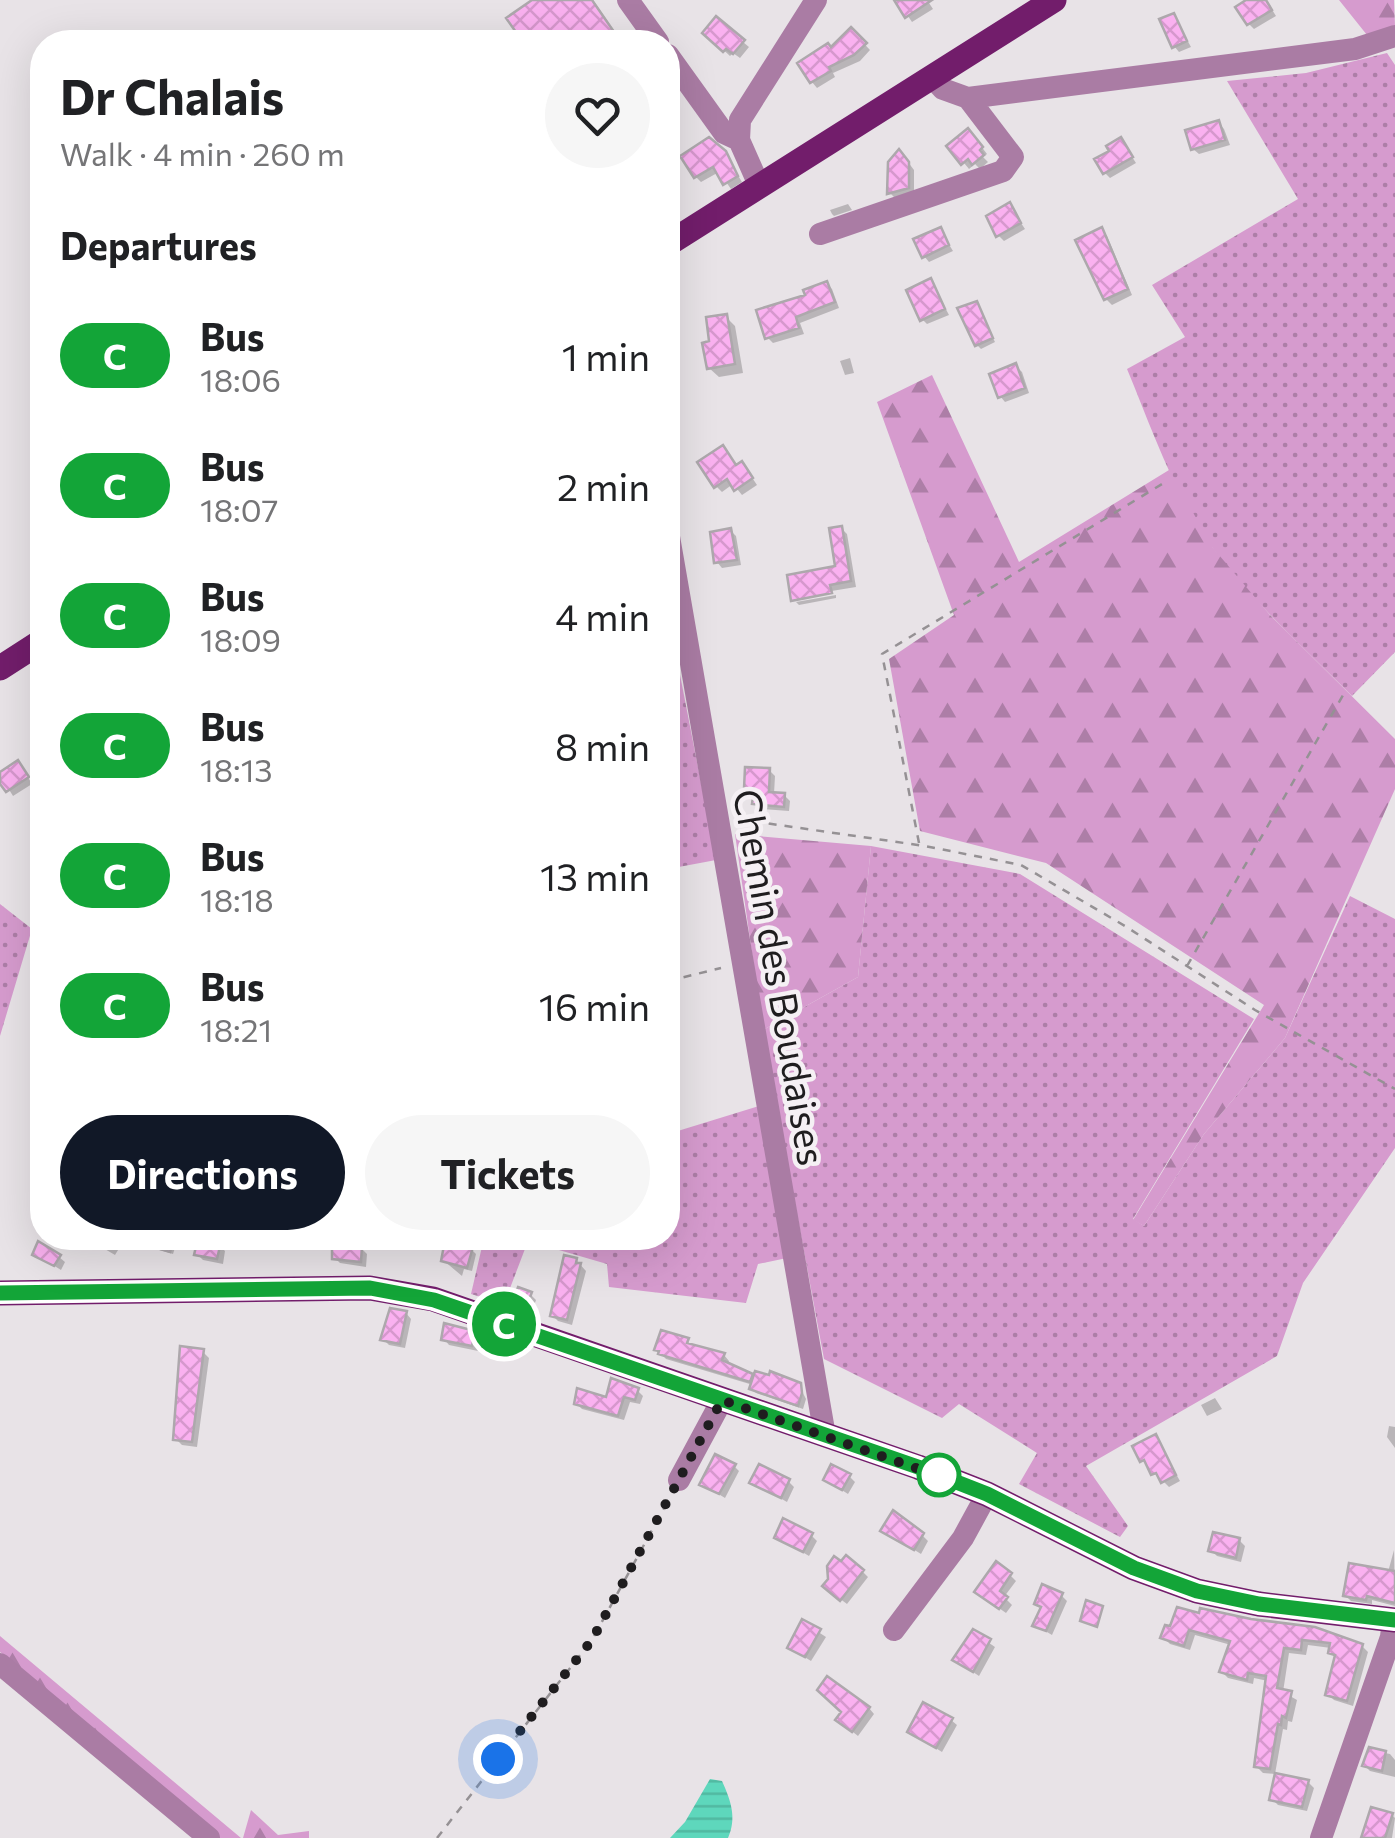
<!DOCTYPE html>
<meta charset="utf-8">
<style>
:root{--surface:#fff;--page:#f6f6f6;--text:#202124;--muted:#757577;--accent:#111827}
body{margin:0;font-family:Commissioner,sans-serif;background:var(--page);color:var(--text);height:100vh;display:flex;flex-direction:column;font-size:38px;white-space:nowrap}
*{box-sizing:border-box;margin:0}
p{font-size:32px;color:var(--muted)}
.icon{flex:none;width:55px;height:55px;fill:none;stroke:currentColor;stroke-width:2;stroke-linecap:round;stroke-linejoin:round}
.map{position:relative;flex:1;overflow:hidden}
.sheet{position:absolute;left:30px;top:30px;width:650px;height:1220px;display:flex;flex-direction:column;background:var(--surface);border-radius:40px;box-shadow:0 10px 40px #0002}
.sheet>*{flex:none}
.badge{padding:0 20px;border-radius:32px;font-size:35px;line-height:65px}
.you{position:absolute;width:50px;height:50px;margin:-25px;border:8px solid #fff;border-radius:50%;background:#1a73e8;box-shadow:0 0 0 15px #1a73e833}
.map>.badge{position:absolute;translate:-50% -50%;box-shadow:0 0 0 5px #fff}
h2{padding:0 30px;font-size:38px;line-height:90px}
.round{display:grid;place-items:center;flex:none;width:105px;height:105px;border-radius:52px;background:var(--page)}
.summary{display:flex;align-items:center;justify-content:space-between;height:170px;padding:0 30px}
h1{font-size:48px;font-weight:700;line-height:75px}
.primary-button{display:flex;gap:20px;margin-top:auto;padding:20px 30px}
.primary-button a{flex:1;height:115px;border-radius:60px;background:var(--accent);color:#fff;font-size:40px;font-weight:700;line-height:115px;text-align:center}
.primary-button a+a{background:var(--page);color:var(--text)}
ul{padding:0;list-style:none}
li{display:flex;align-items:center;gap:30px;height:130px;padding:0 30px}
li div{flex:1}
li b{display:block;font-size:38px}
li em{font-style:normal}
li .badge{min-width:110px;font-weight:700;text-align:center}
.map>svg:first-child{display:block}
</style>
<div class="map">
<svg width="1395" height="1838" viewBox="0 0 1395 1838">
<defs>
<pattern id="grass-dots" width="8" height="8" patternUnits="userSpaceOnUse" patternTransform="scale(2.5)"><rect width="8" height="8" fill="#d69bce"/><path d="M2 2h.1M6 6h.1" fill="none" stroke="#ad7ea7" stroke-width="1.8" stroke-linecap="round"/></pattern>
<pattern id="forest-firs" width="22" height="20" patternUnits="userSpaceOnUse" patternTransform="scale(2.5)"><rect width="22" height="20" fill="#d69bce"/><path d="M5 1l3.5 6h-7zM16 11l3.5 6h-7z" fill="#ad7ea7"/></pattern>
<pattern id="water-rules" width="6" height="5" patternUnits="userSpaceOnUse" patternTransform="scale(2.5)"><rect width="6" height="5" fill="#5ed7bc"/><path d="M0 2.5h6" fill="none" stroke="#51b8a1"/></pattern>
<pattern id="building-cross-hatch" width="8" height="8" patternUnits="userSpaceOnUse" patternTransform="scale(2.5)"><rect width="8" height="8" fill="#fab1f0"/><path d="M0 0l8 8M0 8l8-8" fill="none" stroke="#d698cd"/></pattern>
</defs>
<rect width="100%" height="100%" fill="#e8e3e7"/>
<path fill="url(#grass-dots)" d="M 1387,53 L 1395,65 L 1395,652 L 1352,696 C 1305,649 1254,603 1214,550 C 1175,497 1152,429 1127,369 L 1185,337 L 1152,285 L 1298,199 L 1227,81 L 1306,73 Z
M 668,613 L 716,860 L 668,869 Z
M 871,846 L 1020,874 L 1254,1019 L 1133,1219 L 1144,1226 L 1204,1134 L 1285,1038 L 1350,896 L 1395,919 L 1395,1148 L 1303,1283 L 1277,1356 L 1086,1466 L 1128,1526 L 1120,1537 L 1019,1484 L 1037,1453 L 959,1404 L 942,1418 L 824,1359 L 763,1030 L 858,977 Z
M 0,904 L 32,929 L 0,1036 Z
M 759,1106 L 787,1258 L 758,1264 L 746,1303 L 609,1287 L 607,1264 L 528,1241 L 504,1304 L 471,1294 L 484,1238 L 668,1238 L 668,1134 Z"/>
<path fill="url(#forest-firs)" d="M 1339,0 L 1394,0 L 1395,26 L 1367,35 Z
M 932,375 L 1019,562 L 1169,470 L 1213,548 L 1270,615 L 1395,739 L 1395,789 L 1285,1038 L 1204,1134 L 1144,1226 L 1133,1220 L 1264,1005 L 1046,863 L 920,831 L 889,659 L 954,615 L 877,402 Z
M 735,834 L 871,846 L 858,977 L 763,1030 Z
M 0,1636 L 241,1838 L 219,1838 L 0,1652 Z
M 251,1810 L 278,1835 L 309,1831 L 309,1838 L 243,1838 Z"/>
<path fill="url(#water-rules)" d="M 710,1779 L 722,1781 C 731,1801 737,1818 728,1838 L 670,1838 L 685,1822 Z"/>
<path fill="#0003" d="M 537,0 L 593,0 L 622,42 L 526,42 L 510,18 Z
M 897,0 L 927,0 L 933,9 L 912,22 Z
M 1251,0 L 1266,0 L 1276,16 L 1254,29 L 1249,24 Z
M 1174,16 L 1191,47 L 1179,52 L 1174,46 Z
M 851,30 L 870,50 L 860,61 L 833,73 L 835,77 L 817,88 L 812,82 L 831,50 Z
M 705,33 L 743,42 L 749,47 L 740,58 L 733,53 L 730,56 Z
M 1219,123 L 1224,129 L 1230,145 L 1199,154 L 1193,149 Z
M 974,137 L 987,154 L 983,157 L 988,162 L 980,169 L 975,164 L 969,169 L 950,146 Z
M 1121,140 L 1136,163 L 1110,178 L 1105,173 Z
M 724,152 L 742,182 L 731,189 L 719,172 L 701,182 L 696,177 Z
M 905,158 L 914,170 L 914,193 L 895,198 L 890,193 Z
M 848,204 L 852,210 L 834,216 L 832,214 L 830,210 Z
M 1009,205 L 1025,229 L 1004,241 L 998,235 Z
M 940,230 L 953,251 L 929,262 L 924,256 Z
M 1102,230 L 1107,236 L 1132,295 L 1112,305 L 1106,299 Z
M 931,281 L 949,315 L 927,324 L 922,319 Z
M 827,284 L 832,289 L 839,308 L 800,323 L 804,334 L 773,343 L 767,337 L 808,297 Z
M 976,304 L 995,342 L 981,349 L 977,345 Z
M 726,317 L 735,326 L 743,373 L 719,377 L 709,368 L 712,343 Z
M 850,358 L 854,373 L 845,375 L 840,361 Z
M 1016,366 L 1022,372 L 1029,393 L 1005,402 L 1000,396 Z
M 737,467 L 747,470 L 757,485 L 742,495 L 733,484 L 722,492 L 716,486 Z
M 841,528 L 847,534 L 856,587 L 795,597 L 795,600 L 790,577 L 838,568 L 832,530 Z
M 731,531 L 736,536 L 741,565 L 722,568 L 717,562 Z
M 836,595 L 836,598 L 799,605 L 796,602 Z
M 23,769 L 32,784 L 13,796 L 0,775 Z
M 769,770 L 775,776 L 774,794 L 784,795 L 790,801 L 789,811 L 761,809 L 755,803 L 756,794 L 747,788 Z
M 86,1238 L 118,1238 L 123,1242 L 115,1255 Z
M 145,1238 L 178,1238 L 173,1254 L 146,1246 L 143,1243 Z
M 268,1238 L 299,1238 L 298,1249 L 273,1248 Z
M 458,1238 L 476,1238 L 471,1249 L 476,1254 L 472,1271 L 464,1269 L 462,1276 L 443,1260 L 457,1245 Z
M 219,1245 L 225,1251 L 223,1264 L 203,1260 L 197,1254 Z
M 361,1248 L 367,1254 L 366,1267 L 340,1263 L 334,1257 Z
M 35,1254 L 59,1257 L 65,1262 L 61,1270 Z
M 576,1260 L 586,1271 L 572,1325 L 558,1321 L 552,1315 Z
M 530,1294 L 536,1300 L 530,1317 L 513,1308 Z
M 406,1313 L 411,1319 L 405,1348 L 389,1345 L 383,1339 Z
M 474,1333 L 480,1339 L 478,1351 L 449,1345 L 444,1339 Z
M 687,1341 L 694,1347 L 724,1355 L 729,1361 L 728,1365 L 755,1379 L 799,1385 L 806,1399 L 803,1409 L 756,1393 L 752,1388 L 753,1385 L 666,1359 L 657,1349 Z
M 203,1352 L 209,1358 L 197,1447 L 182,1445 L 176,1439 Z
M 637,1390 L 643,1396 L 640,1404 L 630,1402 L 624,1420 L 582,1409 L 576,1403 L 607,1400 Z
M 1215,1398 L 1222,1409 L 1207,1416 L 1201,1405 Z
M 1389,1426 L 1395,1427 L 1395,1448 L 1387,1437 Z
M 1155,1437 L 1180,1481 L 1169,1487 L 1142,1460 Z
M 734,1466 L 739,1471 L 725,1498 L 702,1484 Z
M 849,1476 L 855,1482 L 848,1494 L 826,1480 Z
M 788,1481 L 794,1487 L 787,1502 L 752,1482 Z
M 884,1531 L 922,1535 L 928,1541 L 921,1554 Z
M 811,1535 L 817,1541 L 809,1556 L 777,1537 Z
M 1239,1540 L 1245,1546 L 1241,1562 L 1217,1556 L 1211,1550 Z
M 1394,1550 L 1395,1606 L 1372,1600 L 1372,1604 L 1351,1601 L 1345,1595 L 1388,1572 Z
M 862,1571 L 868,1577 L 847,1604 L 831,1592 Z
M 1010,1575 L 1016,1581 L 1004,1597 L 1012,1605 L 1006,1613 L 983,1597 Z
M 1061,1595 L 1067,1601 L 1052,1635 L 1035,1625 L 1042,1609 L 1036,1603 Z
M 1178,1610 L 1362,1646 L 1368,1652 L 1353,1706 L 1334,1700 L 1328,1694 L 1337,1659 L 1330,1652 L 1331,1648 L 1308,1645 L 1306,1655 L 1289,1653 L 1283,1692 L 1297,1700 L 1292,1722 L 1288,1721 L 1287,1730 L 1283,1729 L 1275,1774 L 1263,1773 L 1256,1766 L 1268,1681 L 1254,1678 L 1253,1684 L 1228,1678 L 1222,1672 L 1231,1645 L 1195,1635 L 1190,1650 L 1170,1644 L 1163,1637 L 1172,1630 Z
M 803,1622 L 826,1637 L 811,1661 L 790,1648 Z
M 973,1632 L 995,1647 L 979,1676 L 955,1660 Z
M 869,1708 L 874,1714 L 858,1736 L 844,1725 Z
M 951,1720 L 957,1725 L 942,1752 L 910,1732 Z
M 1370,1750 L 1390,1754 L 1395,1760 L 1395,1777 L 1370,1771 L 1365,1766 Z
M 1308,1782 L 1314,1788 L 1307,1811 L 1278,1805 L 1272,1799 Z
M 1392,1815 L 1395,1818 L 1392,1838 L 1364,1838 Z"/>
<path fill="url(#building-cross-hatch)" stroke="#ada8ac" stroke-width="2.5" d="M 532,0 L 592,0 L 621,42 L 523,42 L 506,18 Z
M 894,0 L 932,0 L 905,18 Z
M 1246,0 L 1266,0 L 1272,10 L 1247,25 L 1235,7 Z
M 1174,13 L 1187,41 L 1172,48 L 1159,19 Z
M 716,16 L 745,40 L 733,54 L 726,49 L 723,52 L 702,33 Z
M 851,27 L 867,43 L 854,55 L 829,67 L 831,71 L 810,83 L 797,63 L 828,43 L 831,47 Z
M 1219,120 L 1225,140 L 1191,150 L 1185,130 Z
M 968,128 L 983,147 L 980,150 L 984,155 L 972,165 L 968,159 L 961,165 L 946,146 Z
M 709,137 L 726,151 L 738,176 L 723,185 L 713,167 L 694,178 L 680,156 Z
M 1121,137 L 1133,157 L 1103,174 L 1094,159 L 1109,151 L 1106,146 Z
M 899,149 L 909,162 L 909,188 L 887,194 L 888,162 Z
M 1010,202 L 1021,223 L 996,237 L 986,216 Z
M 941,227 L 949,245 L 922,258 L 913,239 Z
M 1102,227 L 1128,289 L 1104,300 L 1075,240 Z
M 931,278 L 945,309 L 920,321 L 906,290 Z
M 827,281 L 835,302 L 796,317 L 799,328 L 765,339 L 756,310 L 805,295 L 803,290 Z
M 977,301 L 993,338 L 975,346 L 957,308 Z
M 727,314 L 735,364 L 707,369 L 702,343 L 709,341 L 706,317 Z
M 1016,363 L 1025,388 L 998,398 L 989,374 Z
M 723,445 L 736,465 L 742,461 L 753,478 L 734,491 L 727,479 L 714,488 L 697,462 Z
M 842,526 L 851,581 L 830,585 L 832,593 L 791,601 L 787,575 L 835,566 L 829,528 Z
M 731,528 L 737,560 L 714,563 L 710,532 Z
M 18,760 L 29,777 L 6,792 L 0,784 L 0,772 Z
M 745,767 L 770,768 L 769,792 L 785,793 L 784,807 L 752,804 L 754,789 L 744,789 Z
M 133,1238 L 174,1238 L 170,1252 L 133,1241 Z
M 198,1238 L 221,1242 L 217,1259 L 194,1255 Z
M 445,1240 L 473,1247 L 467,1268 L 441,1261 Z
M 38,1241 L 61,1255 L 54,1266 L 32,1255 Z
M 332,1245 L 362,1246 L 361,1262 L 332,1259 Z
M 564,1255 L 577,1258 L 576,1263 L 581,1263 L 567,1320 L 550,1316 Z
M 518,1287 L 532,1292 L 524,1313 L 510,1309 Z
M 390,1308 L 407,1311 L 400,1344 L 380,1340 Z
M 444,1323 L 475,1331 L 472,1346 L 441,1340 Z
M 661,1330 L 689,1338 L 687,1343 L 725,1353 L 722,1360 L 753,1374 L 750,1382 L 658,1354 L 659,1351 L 654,1350 Z
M 180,1346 L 204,1349 L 192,1442 L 173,1440 Z
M 755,1371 L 769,1375 L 770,1371 L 801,1383 L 802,1393 L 798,1406 L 749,1389 Z
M 611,1378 L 639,1388 L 635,1400 L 624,1397 L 618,1416 L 574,1404 L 577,1388 L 606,1397 Z
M 1156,1434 L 1176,1475 L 1161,1483 L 1156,1473 L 1151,1475 L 1144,1460 L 1140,1462 L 1132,1446 Z
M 715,1454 L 736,1464 L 719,1494 L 699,1485 Z
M 759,1464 L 790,1479 L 781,1498 L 749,1483 Z
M 831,1464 L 851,1474 L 842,1490 L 823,1480 Z
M 893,1510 L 924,1533 L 914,1550 L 880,1531 Z
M 783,1518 L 813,1533 L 803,1552 L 774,1538 Z
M 1213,1532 L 1240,1538 L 1236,1558 L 1208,1551 Z
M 846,1555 L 864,1570 L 840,1601 L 822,1586 L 828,1579 L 827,1566 L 834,1556 L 841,1561 Z
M 996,1561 L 1012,1573 L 1000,1591 L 1008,1597 L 999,1609 L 974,1592 Z
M 1349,1563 L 1395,1571 L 1395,1603 L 1367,1596 L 1366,1600 L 1343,1596 Z
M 1042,1584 L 1063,1593 L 1046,1631 L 1032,1626 L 1041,1607 L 1034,1604 Z
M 1086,1600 L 1103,1606 L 1097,1627 L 1080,1621 Z
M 1177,1607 L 1199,1613 L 1200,1608 L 1251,1619 L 1315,1627 L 1363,1644 L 1347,1701 L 1325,1695 L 1335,1655 L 1328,1653 L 1330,1643 L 1302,1640 L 1301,1650 L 1284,1648 L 1277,1688 L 1292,1691 L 1286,1718 L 1282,1716 L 1281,1725 L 1278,1724 L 1270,1769 L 1254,1767 L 1266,1676 L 1248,1673 L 1247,1680 L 1219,1672 L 1230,1641 L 1189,1630 L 1184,1646 L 1160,1638 L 1165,1625 L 1170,1626 Z
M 802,1619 L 821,1629 L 805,1657 L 787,1648 Z
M 973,1629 L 991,1639 L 973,1672 L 952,1660 Z
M 827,1676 L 870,1707 L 852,1732 L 835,1720 L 841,1712 L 817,1690 Z
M 923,1702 L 953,1718 L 936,1748 L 907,1732 Z
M 1369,1747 L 1386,1751 L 1382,1771 L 1362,1766 Z
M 1275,1773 L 1309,1780 L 1302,1807 L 1269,1800 Z
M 1371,1807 L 1393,1813 L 1385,1838 L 1361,1838 Z"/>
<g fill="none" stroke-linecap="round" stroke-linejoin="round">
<path stroke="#959194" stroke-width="2.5" stroke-dasharray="8 8" stroke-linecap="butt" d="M 737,819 L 925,846 L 1021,865 L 1125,926 L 1255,1010 L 1395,1089
M 919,843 L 882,654 L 1167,481
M 1187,966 L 1346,690
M 668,981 L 721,968
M 437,1838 L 592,1640 L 669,1499"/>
<path stroke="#aa7ca4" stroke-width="22" d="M 628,0 L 658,42
M 668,55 L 724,133 L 739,140
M 932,77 L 943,89 L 968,98 L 1355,49 L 1395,36
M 759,185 L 739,140 L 740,120 L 816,0
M 820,234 L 1003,171 L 1013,157 L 968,98
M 668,531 L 825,1436
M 679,1480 L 722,1400
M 894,1630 L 963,1538 L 987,1494
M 0,1664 L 209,1838
M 1321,1838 L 1391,1637 L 1393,1619"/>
<path stroke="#721d6b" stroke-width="25" d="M 668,244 L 1054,0
M 0,668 L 42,641
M 0,1293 L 370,1288 L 433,1299 L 918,1467 L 987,1494 L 1134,1568 L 1197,1591 L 1259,1604 L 1395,1620"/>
</g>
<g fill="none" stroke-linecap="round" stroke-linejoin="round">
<defs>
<path id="line" d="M 0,1293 L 370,1288 L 434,1300 L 918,1467 L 987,1494 L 1134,1568 L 1197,1591 L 1259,1604 L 1395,1620"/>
</defs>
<use href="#line" stroke="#fff" stroke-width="22"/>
<use href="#line" stroke="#13a538" stroke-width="15"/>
<path stroke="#1f1d1f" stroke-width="10" stroke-dasharray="0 18" d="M 498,1759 L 592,1640 L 722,1400 L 944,1478 L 939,1475"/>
</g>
<circle fill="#fff" stroke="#13a538" stroke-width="5" cx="939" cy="1475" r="20"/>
<g text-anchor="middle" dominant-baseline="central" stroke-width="9" stroke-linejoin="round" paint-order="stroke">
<g font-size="38" fill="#1f1d1f" stroke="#f5f0f4">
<text transform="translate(781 977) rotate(80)">Chemin des Boudaises</text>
</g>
</g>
</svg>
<div class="you" style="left:498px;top:1759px"></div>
<b class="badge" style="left:504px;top:1324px;background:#13a538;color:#fff">C</b>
<section class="sheet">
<div class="summary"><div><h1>Dr Chalais</h1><p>Walk · 4 min · 260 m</p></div><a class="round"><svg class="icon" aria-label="heart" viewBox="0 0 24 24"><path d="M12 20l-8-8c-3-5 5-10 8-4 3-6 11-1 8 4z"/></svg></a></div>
<h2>Departures</h2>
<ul>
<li><span class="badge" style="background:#13a538;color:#fff">C</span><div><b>Bus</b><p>18:06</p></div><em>1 min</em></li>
<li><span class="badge" style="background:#13a538;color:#fff">C</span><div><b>Bus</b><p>18:07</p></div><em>2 min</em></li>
<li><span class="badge" style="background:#13a538;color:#fff">C</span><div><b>Bus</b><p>18:09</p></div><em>4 min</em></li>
<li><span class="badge" style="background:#13a538;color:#fff">C</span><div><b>Bus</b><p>18:13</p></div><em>8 min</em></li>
<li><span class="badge" style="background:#13a538;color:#fff">C</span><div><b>Bus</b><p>18:18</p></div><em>13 min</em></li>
<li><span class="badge" style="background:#13a538;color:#fff">C</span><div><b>Bus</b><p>18:21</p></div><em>16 min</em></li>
</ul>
<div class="primary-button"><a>Directions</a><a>Tickets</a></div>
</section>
</div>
